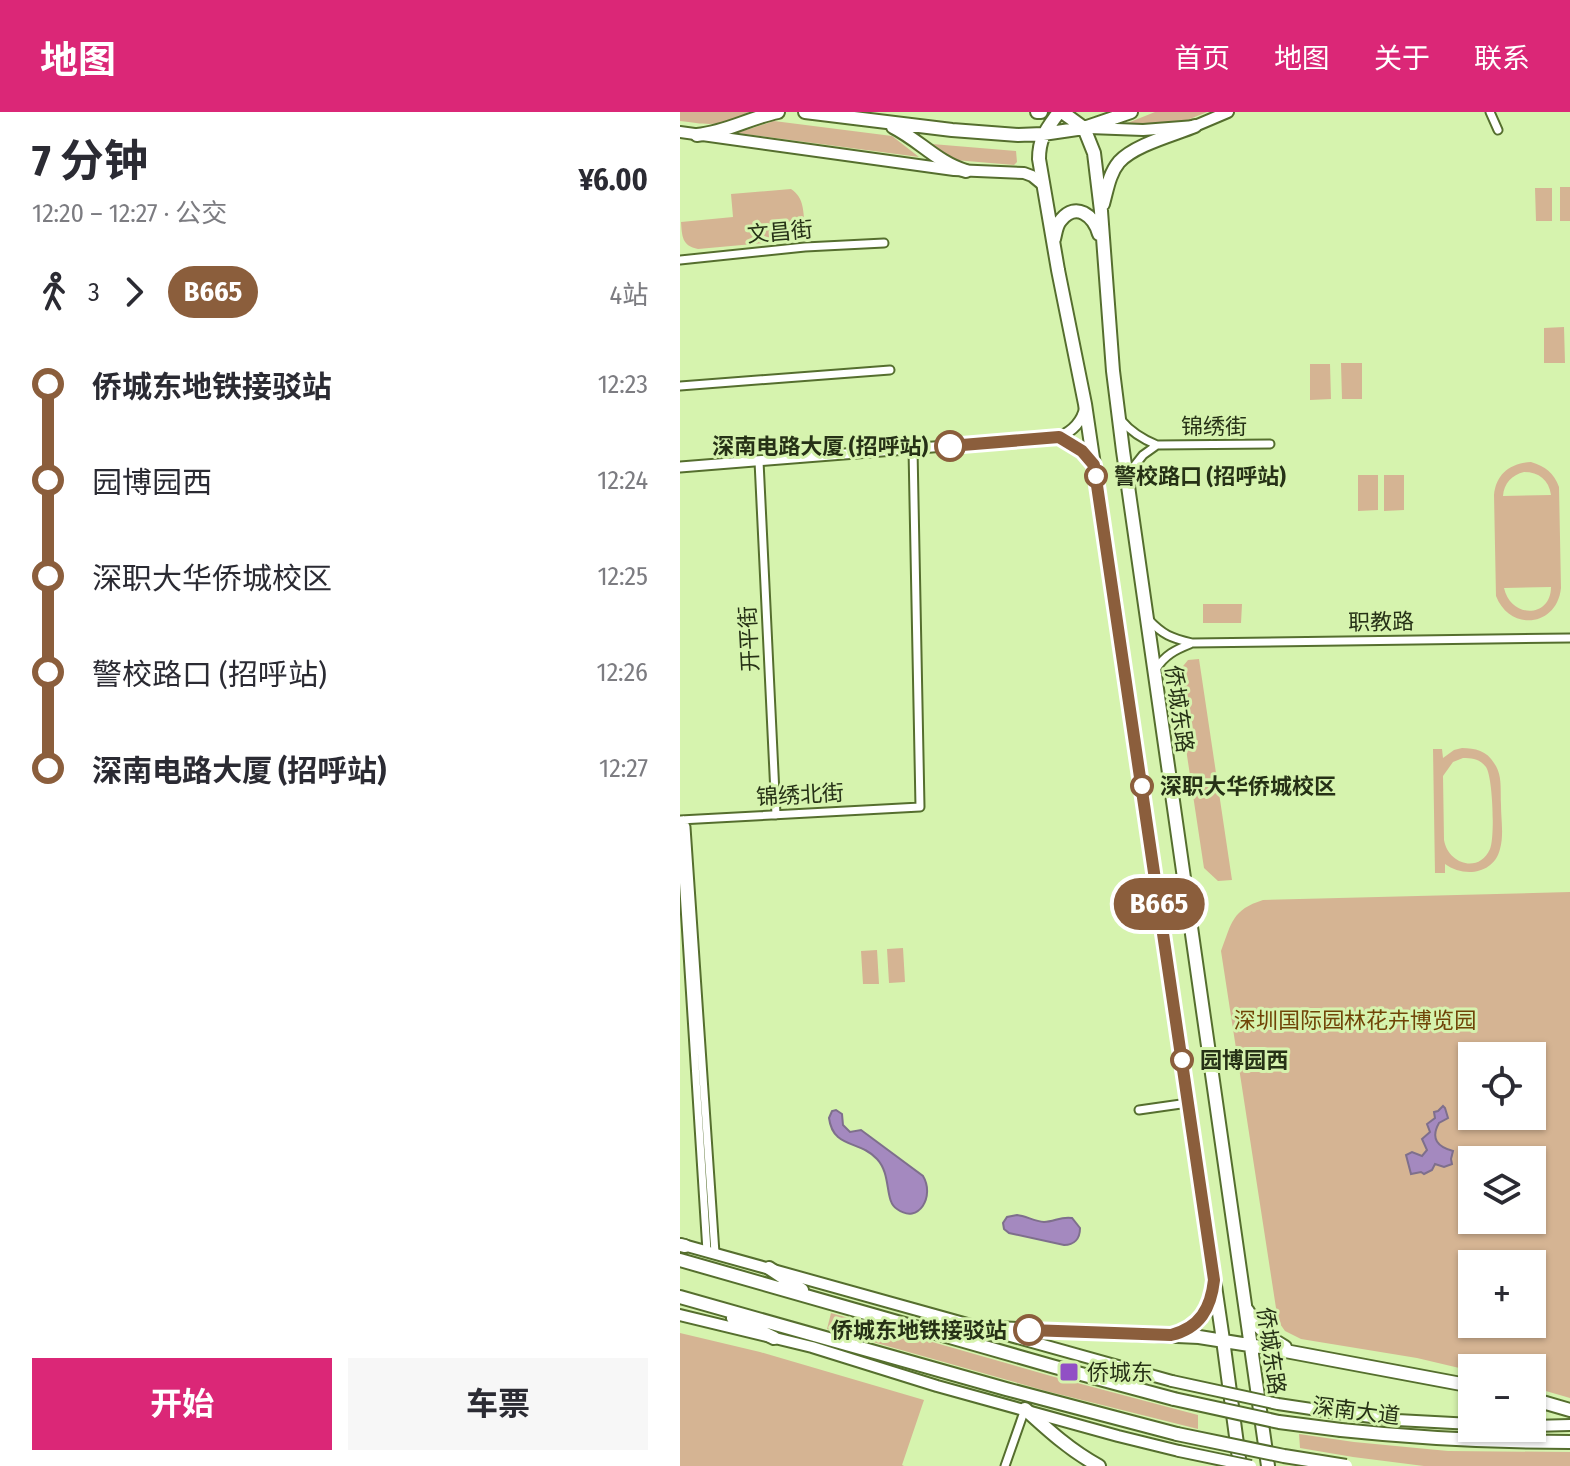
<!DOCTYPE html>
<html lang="zh">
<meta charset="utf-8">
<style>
:root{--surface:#fff;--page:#f7f7f7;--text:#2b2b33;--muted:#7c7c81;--accent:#db2777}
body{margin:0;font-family:"Fira Sans Condensed","Noto Sans SC",sans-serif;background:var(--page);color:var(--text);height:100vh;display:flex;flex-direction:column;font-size:30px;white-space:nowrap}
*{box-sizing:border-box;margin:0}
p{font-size:26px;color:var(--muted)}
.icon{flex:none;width:44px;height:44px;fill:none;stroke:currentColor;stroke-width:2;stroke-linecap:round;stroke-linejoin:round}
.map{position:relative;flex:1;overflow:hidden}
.panel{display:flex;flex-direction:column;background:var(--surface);width:680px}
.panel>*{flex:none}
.badge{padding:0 16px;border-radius:26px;font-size:28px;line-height:52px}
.buttons{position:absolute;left:778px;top:930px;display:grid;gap:16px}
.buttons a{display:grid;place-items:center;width:88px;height:88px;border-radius:0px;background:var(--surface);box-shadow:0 2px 6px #0004;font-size:40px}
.map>.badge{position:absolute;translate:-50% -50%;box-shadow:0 0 0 4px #fff}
.legs{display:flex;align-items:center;gap:12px;height:88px;padding:0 32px;font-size:26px}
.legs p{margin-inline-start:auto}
.head{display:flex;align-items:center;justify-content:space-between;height:136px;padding:0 32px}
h1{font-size:44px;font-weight:700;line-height:60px}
.action{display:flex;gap:16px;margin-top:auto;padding:16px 32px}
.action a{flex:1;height:92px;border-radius:0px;background:var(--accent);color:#fff;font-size:32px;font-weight:700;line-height:92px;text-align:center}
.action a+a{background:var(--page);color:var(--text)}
ul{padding:0 32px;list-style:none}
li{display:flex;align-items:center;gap:28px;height:96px;font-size:30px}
li i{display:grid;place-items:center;width:12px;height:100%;margin:0 10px;background:currentColor}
li i::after{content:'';width:20px;height:20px;margin:-10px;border:6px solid;border-radius:50%;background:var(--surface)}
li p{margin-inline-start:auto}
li:first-child i{background:linear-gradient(#0000 50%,currentColor 0)}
li:last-child i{background:linear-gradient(currentColor 50%,#0000 0)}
header{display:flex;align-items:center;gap:48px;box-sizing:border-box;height:112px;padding:0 40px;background:var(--accent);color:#fff}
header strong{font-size:38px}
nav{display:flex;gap:44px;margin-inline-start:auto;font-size:28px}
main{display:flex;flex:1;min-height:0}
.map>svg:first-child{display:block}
</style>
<header>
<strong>地图</strong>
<nav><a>首页</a><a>地图</a><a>关于</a><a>联系</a></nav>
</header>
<main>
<section class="panel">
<div class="head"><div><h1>7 分钟</h1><p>12:20 – 12:27 · 公交</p></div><b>¥6.00</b></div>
<div class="legs"><svg class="icon" aria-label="walk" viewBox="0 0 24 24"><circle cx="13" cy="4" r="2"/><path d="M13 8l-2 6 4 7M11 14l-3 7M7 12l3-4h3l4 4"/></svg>3<svg class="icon" aria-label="forward" viewBox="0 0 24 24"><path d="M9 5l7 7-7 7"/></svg><b class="badge" style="background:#8b5e3c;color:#fff">B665</b><p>4站</p></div>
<ul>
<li><i style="color:#8b5e3c"></i><b>侨城东地铁接驳站</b><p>12:23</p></li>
<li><i style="color:#8b5e3c"></i><span>园博园西</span><p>12:24</p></li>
<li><i style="color:#8b5e3c"></i><span>深职大华侨城校区</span><p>12:25</p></li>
<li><i style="color:#8b5e3c"></i><span>警校路口 (招呼站)</span><p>12:26</p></li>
<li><i style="color:#8b5e3c"></i><b>深南电路大厦 (招呼站)</b><p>12:27</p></li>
</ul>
<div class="action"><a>开始</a><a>车票</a></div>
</section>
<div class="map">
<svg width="890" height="1354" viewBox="0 0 890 1354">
<rect width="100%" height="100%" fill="#d6f3ae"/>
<path fill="#d5b493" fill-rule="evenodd" d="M 0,0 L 69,0 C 41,15 30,13 0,9 Z
M 475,0 L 527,0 L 500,11 L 445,12 Z
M 94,9 L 212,24 L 239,45 L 57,21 Z
M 252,32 L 336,39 L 337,50 L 334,53 L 275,48 Z
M 880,75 L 890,75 L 890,109 L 880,109 Z
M 855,76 L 872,76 L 872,109 L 856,109 Z
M 111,77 C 125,86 123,101 125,116 L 124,120 L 117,128 L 18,137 C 2,134 2,124 1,110 L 53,105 L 51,82 Z
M 884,215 L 885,251 L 864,251 L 864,216 Z
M 661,251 L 682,251 L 682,287 L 662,287 Z
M 630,252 L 650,252 L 651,287 L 630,288 Z
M 851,350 C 865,354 874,361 879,375 L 881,476 C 877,515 830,520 816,484 L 814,383 C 816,362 830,351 851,350 ZM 844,360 C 859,360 869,368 871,383 L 823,384 C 824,371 832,363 844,360 ZM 871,475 C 871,506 831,507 824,476 Z
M 678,363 L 698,363 L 698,398 L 678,399 Z
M 704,363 L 724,363 L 724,398 L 704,399 Z
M 523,492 L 562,492 L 561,511 L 523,511 Z
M 519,547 L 552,768 L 538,769 L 524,756 L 495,564 L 508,548 Z
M 782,636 C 795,636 807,639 814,651 C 823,663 820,679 821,693 C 821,707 824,723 820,737 C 814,762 784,766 765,752 L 765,761 L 755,761 L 753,637 L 762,637 L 763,646 L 774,638 ZM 783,646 C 792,646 800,647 806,655 C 813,665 815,726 810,737 C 799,762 768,752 764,728 L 763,664 L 773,650 Z
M 890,780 L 890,1286 L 852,1275 L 852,1256 L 792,1256 L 792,1259 L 737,1246 L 621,1227 L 605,1219 L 598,1209 L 541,839 C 552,810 552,798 583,788 ZM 792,944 L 852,944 L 852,1004 L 792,1004 ZM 792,1048 L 852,1048 L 852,1108 L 792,1108 ZM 792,1152 L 852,1152 L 852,1212 L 792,1212 Z
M 223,836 L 225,870 L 209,871 L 207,837 Z
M 197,838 L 199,872 L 183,872 L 181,839 Z
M 151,1201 L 371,1264 L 518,1303 L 518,1317 L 366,1279 L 147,1217 Z
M 0,1221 L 80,1240 L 244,1288 L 222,1353 L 224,1354 L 0,1354 Z
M 619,1322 L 674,1330 L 768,1339 L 890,1340 L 890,1354 L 744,1354 L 673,1345 L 620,1336 Z"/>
<path fill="#a489bf" stroke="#7e6f8c" stroke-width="2" d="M 763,994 L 765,996 L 768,1006 L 759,1011 C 750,1027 758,1035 773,1039 L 771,1047 L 772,1052 L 764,1055 L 755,1052 L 752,1058 L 744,1062 L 741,1060 L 731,1062 L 726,1043 L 732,1040 L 742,1044 L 747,1038 L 742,1027 L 750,1020 L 747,1012 L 755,1006 L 754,1000 L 758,999 Z
M 156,998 L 162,1002 L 163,1013 L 170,1020 L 181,1018 L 243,1064 C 255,1084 239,1113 217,1097 C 204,1089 212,1063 197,1047 C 180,1028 153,1037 149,1006 L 152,999 Z
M 337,1103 C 346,1104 354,1109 364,1110 C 374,1110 381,1104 392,1106 L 400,1116 C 400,1127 394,1133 384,1133 L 329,1121 L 324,1117 L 323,1111 L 327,1105 Z"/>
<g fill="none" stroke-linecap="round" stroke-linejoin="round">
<defs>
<path id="minor" d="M 810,0 L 818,18
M 0,148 L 125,135 L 204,131
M 0,274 L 210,258
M 441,308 C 451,320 462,327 477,333 L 590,332
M 79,349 L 96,703
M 448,362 L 463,343 L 477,333
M 468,507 C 483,523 491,526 512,531 L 890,526
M 476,557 C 485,543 495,538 510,532
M 0,708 L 240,695 L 233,337
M 3,708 L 6,715 L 35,1141
M 3,708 L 0,716 L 27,1139
M 459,998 L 508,991
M 325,1354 L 345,1297"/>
<path id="tertiary" d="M 379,325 L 402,339 L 414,352
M 0,355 L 379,325 C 393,319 402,310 405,295"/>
<path id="secondary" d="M 409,16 L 463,18 L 515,14 L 548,0
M 0,20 L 274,58 L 344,61 L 352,64 L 363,73
M 0,1132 L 492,1269
M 0,1203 L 132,1235 L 257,1274 L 438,1324 L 499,1339
M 658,1301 L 717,1308 L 792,1312
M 852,1314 L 890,1313"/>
<path id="primary" d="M 125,0 L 272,18 L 338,23 L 363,22 L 404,16 L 451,0
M 357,0 L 361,0
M 379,0 C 367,17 359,25 359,47 L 378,158 L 405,292 L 543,1228 L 560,1354
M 382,0 L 404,16 L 414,41 L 421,99 L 433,259 L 443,339 L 588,1354
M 213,15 C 239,28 258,51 286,59
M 17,23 C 47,20 69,6 98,0
M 423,92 C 427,78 429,62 439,50 C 454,33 493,23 515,14
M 374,127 C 376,120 376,113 381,108 C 396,89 414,104 419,122
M 0,1133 L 5,1134
M 0,1148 L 375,1255 L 494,1287
M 89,1156 L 122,1178
M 0,1185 L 326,1277 L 497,1322
M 567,1198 C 576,1214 588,1226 605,1235
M 53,1206 L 94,1226
M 294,1215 L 519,1225 L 600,1238 L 792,1274
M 498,1221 C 518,1214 528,1200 533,1179
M 852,1287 L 890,1298
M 345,1297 C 368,1318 391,1339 419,1354
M 661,1318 C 737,1326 813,1330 890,1330"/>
</defs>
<use href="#minor" stroke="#556e2e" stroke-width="11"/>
<use href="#tertiary" stroke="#556e2e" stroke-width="13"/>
<use href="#secondary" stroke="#556e2e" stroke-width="14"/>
<use href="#primary" stroke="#556e2e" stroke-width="16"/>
<use href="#minor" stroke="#fff" stroke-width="7"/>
<use href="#tertiary" stroke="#fff" stroke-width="9"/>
<use href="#secondary" stroke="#fff" stroke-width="10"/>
<use href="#primary" stroke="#fff" stroke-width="12"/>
<defs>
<path id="secondary-bridge" d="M 492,1269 L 598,1292 L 658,1301
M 499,1339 L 571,1354"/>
<path id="primary-bridge" d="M 494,1287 L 599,1310 L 661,1318
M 497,1322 L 604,1344 L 666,1354"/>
</defs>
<use href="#secondary-bridge" stroke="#556e2e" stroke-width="14" stroke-linecap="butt"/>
<use href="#primary-bridge" stroke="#556e2e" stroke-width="16" stroke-linecap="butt"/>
<use href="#secondary-bridge" stroke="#fff" stroke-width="10"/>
<use href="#primary-bridge" stroke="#fff" stroke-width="12"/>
</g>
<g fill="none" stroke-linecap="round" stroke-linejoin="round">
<defs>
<path id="line-1" d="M 270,334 L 379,325 L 402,339 L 414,353 L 534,1168 C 531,1196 520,1216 491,1223 L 349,1218"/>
</defs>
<use href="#line-1" stroke="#fff" stroke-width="18"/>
<use href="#line-1" stroke="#8b5e3c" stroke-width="12"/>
</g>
<g fill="#fff" stroke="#8b5e3c" stroke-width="4">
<circle cx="270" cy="334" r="14"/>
<circle cx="416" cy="364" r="10"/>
<circle cx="462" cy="674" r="10"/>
<circle cx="502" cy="948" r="10"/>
<circle cx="349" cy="1218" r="14"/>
</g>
<rect fill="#9150c5" stroke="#d6f3ae" stroke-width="3" x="379" y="1250" width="20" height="20" rx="4"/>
<g text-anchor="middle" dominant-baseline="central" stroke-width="6" stroke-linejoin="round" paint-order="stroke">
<g font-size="22" fill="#263116" stroke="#d6f3ae">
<text transform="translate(100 120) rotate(-5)">文昌街</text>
<text x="534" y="314">锦绣街</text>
<text transform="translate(701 510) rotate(-1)">职教路</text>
<text transform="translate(69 527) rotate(-93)">开平街</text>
<text transform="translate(499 597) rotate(82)">侨城东路</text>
<text transform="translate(120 683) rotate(-3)">锦绣北街</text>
<text transform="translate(591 1239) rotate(82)">侨城东路</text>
<text transform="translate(676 1299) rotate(7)">深南大道</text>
</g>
<g font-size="22" font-weight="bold" fill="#263116" stroke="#d6f3ae" text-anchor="start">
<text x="248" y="334" text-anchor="end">深南电路大厦 (招呼站)</text>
<text x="434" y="364">警校路口 (招呼站)</text>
<text x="480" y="674">深职大华侨城校区</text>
<text x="520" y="948">园博园西</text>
<text x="327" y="1218" text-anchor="end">侨城东地铁接驳站</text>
</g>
<g font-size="22" fill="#704407" stroke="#d6f3ae">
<text x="675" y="908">深圳国际园林花卉博览园</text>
</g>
<g font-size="22" fill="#263116" stroke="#d6f3ae" text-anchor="start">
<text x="407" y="1260">侨城东</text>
</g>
</g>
</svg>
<div class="buttons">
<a><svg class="icon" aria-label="locate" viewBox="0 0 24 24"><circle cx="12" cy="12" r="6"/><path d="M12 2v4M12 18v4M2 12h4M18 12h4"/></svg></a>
<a><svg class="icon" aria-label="layers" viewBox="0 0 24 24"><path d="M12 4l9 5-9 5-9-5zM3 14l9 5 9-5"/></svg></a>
<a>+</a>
<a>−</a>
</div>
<b class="badge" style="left:479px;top:792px;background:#8b5e3c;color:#fff">B665</b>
</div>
</main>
